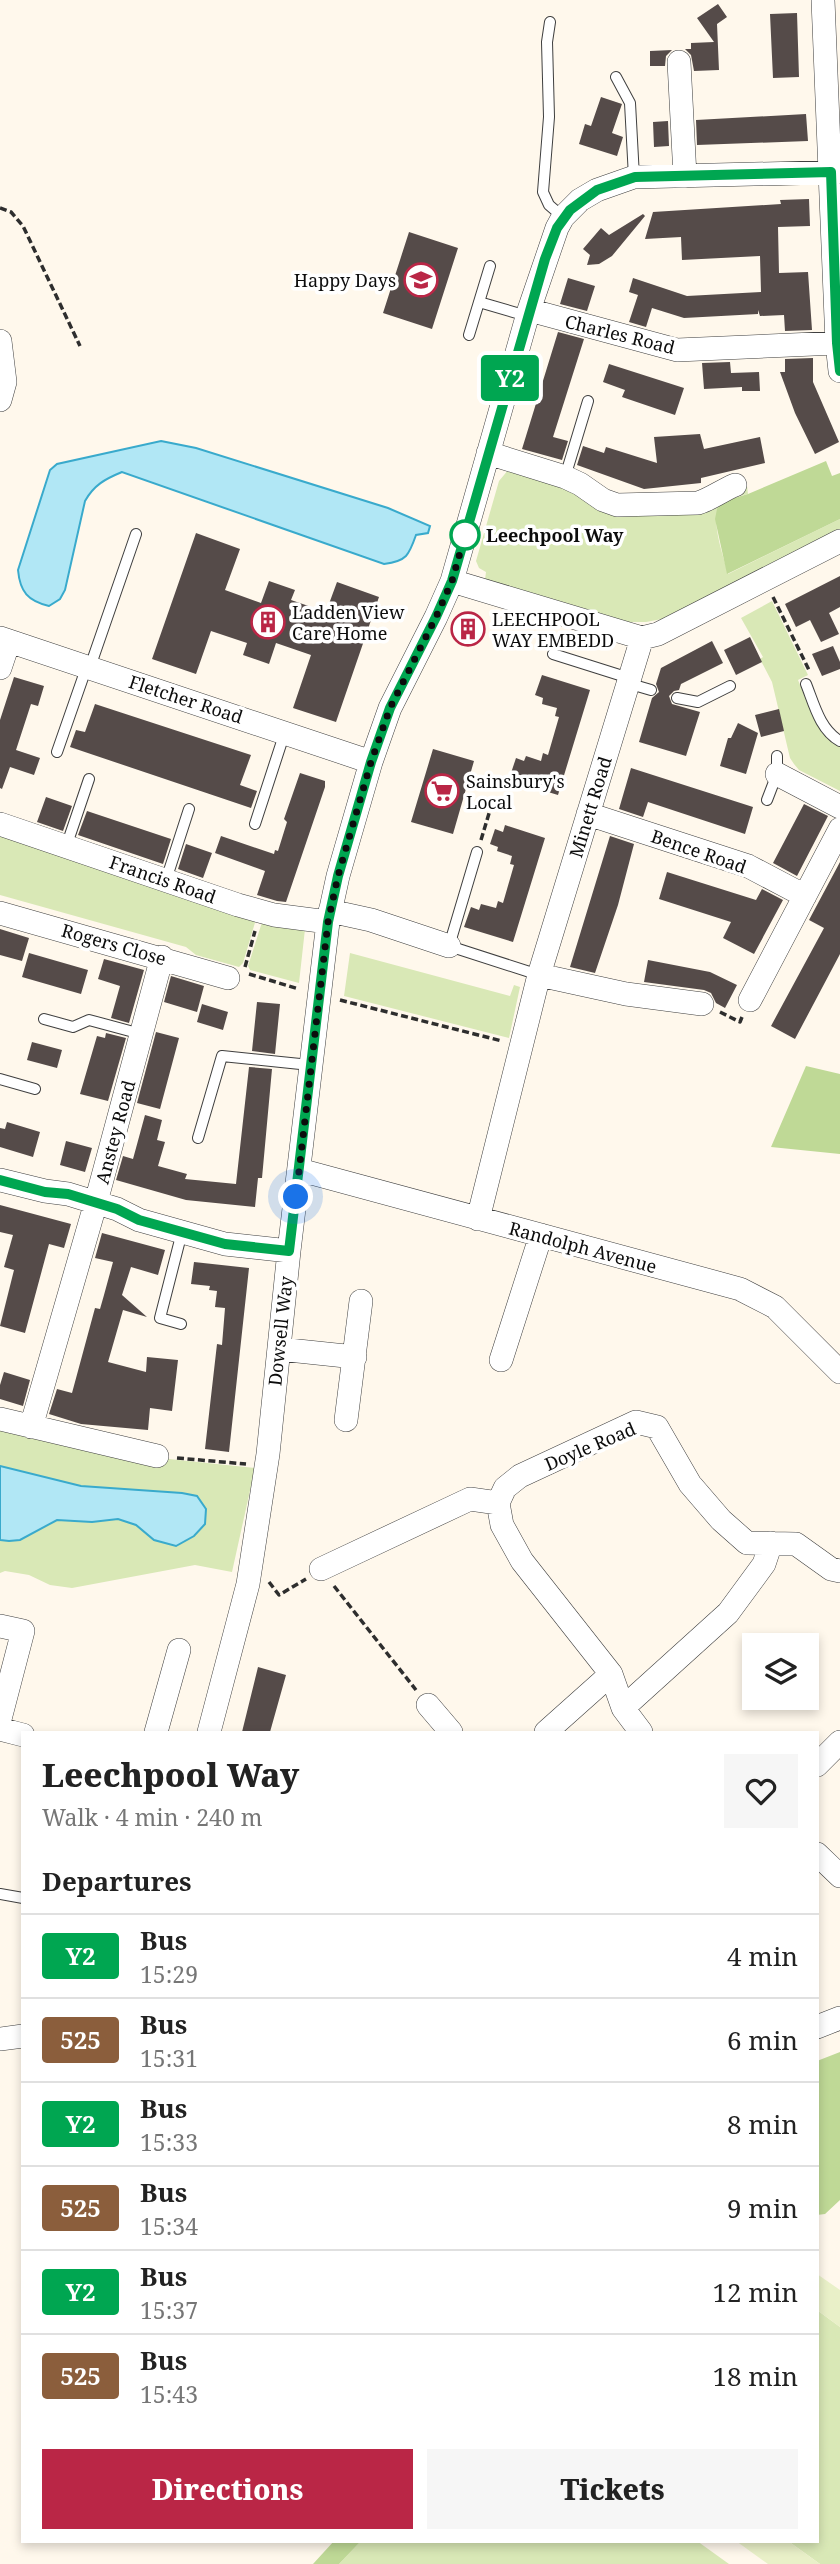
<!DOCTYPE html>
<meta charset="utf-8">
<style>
:root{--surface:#fff;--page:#f6f6f6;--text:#222;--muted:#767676;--line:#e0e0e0;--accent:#ba2646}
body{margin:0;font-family:"Noto Serif",serif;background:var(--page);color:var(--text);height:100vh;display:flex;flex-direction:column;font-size:26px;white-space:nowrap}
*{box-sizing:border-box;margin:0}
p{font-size:23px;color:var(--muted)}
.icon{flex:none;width:38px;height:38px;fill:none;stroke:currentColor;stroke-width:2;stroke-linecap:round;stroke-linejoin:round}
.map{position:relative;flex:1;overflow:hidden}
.details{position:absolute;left:21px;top:1731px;width:798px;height:812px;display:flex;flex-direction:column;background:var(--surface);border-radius:0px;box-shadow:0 4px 10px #0003}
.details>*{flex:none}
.badge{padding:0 14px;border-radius:5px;font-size:24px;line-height:46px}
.tools{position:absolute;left:742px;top:1633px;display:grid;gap:14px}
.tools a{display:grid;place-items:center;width:77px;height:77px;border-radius:0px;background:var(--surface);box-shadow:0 4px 10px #0003;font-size:35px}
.you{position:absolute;width:35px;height:35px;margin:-18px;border:5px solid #fff;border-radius:50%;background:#1a73e8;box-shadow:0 0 0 10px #1a73e833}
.map>.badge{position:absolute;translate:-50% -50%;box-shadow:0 0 0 4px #fff}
h2{padding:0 21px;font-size:26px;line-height:63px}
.round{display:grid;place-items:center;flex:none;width:74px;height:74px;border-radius:0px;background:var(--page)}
.summary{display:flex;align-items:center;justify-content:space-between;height:119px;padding:0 21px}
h1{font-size:33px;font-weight:800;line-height:52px}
.cta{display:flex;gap:14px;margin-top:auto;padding:14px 21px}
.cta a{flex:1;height:80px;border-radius:0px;background:var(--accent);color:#fff;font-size:28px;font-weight:800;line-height:80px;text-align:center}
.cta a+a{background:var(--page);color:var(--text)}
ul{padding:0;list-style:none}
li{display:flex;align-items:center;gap:21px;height:84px;padding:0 21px;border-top:2px solid var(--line)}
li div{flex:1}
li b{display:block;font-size:26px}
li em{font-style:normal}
li .badge{min-width:77px;font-weight:700;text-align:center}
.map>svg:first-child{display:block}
</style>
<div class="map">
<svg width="840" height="2564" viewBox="0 0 840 2564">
<rect width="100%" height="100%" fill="#fff8ec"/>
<path fill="#d9e8b6" d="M 509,469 L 574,488 L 594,501 L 732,491 L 747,486 L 748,494 C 740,496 728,498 722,504 C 708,516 724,557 728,574 L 840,519 L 840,529 L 662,619 L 646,622 L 624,622 L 485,580 L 486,572 L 479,568 L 476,561 L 499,481 Z
M 772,601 L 808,675 L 798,680 C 809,705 815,733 840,747 L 840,791 L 799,770 L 794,764 L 790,758 L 772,682 L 760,659 L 763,657 L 741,618 Z
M 0,832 L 257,916 L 243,963 L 239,967 L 196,955 L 186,947 L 0,895 Z
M 263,919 L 305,929 L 299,983 L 250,970 L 248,966 Z
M 350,953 L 510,996 L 514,985 L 520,987 L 509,1038 L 344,996 Z
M 0,1427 L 83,1450 L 255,1468 L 232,1572 L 195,1565 L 72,1588 L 50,1585 L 29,1575 L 5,1571 L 0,1573 Z
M 817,2310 L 840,2327 L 840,2564 L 820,2564 L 788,2541 L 817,2541 Z
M 361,2541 L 697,2541 L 729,2564 L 339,2564 Z"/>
<path fill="#bfd996" d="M 826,461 L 832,476 L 840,473 L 840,519 L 727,574 L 715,519 L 717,509 L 724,501 L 748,494 Z
M 806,1066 L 840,1074 L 840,1154 L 771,1147 Z
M 840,2052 L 840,2200 L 825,2214 L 817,2215 L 817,2061 Z
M 334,2541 L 361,2541 L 339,2564 L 313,2564 Z"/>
<path fill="#e9f0c8" d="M 817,2274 L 840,2290 L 840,2327 L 817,2310 Z
M 736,2541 L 788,2541 L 820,2564 L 768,2564 Z"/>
<path fill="#b1e7f5" stroke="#39aacc" stroke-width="2" d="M 161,441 L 196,448 L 388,508 L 430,526 L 428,533 L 416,535 C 409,555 407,561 384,564 L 122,472 C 105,479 94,485 85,501 L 65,590 L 60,599 L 49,606 C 28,601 20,592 18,570 L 50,470 L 57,464 Z
M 0,1466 L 81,1486 L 182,1493 L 197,1496 L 206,1509 L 205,1524 L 194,1536 L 176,1546 L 154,1540 L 136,1525 L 118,1519 L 92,1522 L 57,1520 L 20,1540 L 9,1541 L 0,1540 Z"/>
<path fill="#554b49" d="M 718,4 L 727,17 L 717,24 L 719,70 L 694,71 L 691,55 L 685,49 L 691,49 L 691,43 L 714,42 L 697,18 Z
M 797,13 L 799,77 L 773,78 L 770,14 Z
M 672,50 L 666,56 L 665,66 L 650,66 L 650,51 Z
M 601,97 L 622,104 L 612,133 L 623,137 L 617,156 L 579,144 L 585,124 L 591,126 Z
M 806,114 L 808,141 L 697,145 L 696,120 Z
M 668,121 L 669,146 L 654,147 L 653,122 Z
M 809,199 L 810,226 L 778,227 L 779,273 L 808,272 L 812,330 L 785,331 L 784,315 L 760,316 L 758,310 L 758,314 L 684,318 L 652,308 L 646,327 L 629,322 L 638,295 L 629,292 L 633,278 L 687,296 L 761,292 L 760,256 L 682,260 L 681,237 L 645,239 L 653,212 L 781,204 L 780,200 Z
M 643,214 L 645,216 L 612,256 L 599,264 L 587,265 L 590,255 L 583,249 L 601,228 L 609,235 Z
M 409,232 L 458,248 L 432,329 L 383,313 Z
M 568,278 L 595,286 L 587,311 L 560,304 Z
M 558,332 L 584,339 L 553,437 L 568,441 L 562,460 L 522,449 Z
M 813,358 L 813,382 L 839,442 L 815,454 L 795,413 L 780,372 L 785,372 L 785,359 Z
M 730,362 L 731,373 L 759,372 L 760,391 L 742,391 L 742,387 L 704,389 L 702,363 Z
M 609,364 L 684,388 L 675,415 L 622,397 L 625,390 L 603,382 Z
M 700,434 L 704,449 L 760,437 L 765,463 L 701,478 L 701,483 L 644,489 L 577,465 L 583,446 L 604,453 L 606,447 L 657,463 L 654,437 Z
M 196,533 L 240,549 L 225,590 L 261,603 L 269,581 L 295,590 L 291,600 L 326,612 L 337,582 L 379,597 L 336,722 L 293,708 L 311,655 L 276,643 L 269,664 L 243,655 L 247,643 L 211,631 L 196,674 L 152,659 Z
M 840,576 L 840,607 L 829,613 L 839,634 L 821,642 L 810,620 L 796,627 L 785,604 Z
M 750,637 L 762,662 L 736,675 L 724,650 Z
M 712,641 L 723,663 L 681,684 L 679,690 L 674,691 L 669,696 L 672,704 L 700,712 L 686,756 L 639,742 L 652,698 L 659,692 L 656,684 L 661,668 Z
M 833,646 L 840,662 L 840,669 L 822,676 L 812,654 Z
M 542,675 L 590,690 L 558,795 L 518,783 L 520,776 L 511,773 L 516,758 L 524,761 L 526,756 L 541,761 L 543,753 L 548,755 L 559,717 L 555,716 L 557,708 L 542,704 L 543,698 L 535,695 Z
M 14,677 L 44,686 L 38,706 L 31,704 L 16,750 L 40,758 L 34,775 L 10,767 L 2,789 L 0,788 L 0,720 Z
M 95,704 L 251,755 L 240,785 L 257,791 L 251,808 L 70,747 L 76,730 L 85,732 Z
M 779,709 L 784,731 L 761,737 L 755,715 Z
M 738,723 L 758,733 L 746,774 L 720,766 L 728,738 L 731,738 Z
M 433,749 L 474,761 L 453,834 L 411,822 Z
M 631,768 L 753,807 L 745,834 L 648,802 L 643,817 L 619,809 Z
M 300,773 L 325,781 L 325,787 L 286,902 L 277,901 L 257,895 L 265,871 L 215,853 L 221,836 L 274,854 L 275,850 L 278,851 L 287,822 L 284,819 Z
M 46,797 L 72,806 L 63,831 L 37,822 Z
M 804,804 L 828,816 L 797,876 L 773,863 Z
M 87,811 L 171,839 L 163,864 L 78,835 Z
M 505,825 L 545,838 L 513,942 L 464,927 L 471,907 L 479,910 L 481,904 L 496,908 L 498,901 L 503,903 L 514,865 L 510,864 L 512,856 L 497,851 L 498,847 L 490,844 L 495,829 L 503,832 Z
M 610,836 L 634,844 L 618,905 L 595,973 L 570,967 Z
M 186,844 L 212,853 L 203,878 L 178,869 Z
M 840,862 L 840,954 L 795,1039 L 771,1026 L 824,928 L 809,920 Z
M 667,872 L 756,900 L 762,889 L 783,900 L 754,954 L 723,938 L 731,922 L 659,899 Z
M 0,929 L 29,938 L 22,961 L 0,955 Z
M 29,953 L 88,970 L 81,994 L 22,977 Z
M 104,959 L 144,970 L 129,1023 L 111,1018 L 120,986 L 98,979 Z
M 648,960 L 710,972 L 737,985 L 725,1008 L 716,1003 L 711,993 L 704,990 L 644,982 Z
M 171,976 L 204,986 L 197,1012 L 164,1002 Z
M 257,1002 L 280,1004 L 275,1054 L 252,1051 Z
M 202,1004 L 228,1012 L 223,1030 L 197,1022 Z
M 156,1032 L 179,1038 L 160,1109 L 137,1103 Z
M 106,1033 L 126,1038 L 108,1101 L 80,1094 L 97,1036 L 105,1038 Z
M 32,1042 L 62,1050 L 57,1068 L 27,1060 Z
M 249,1067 L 272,1069 L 262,1178 L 258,1178 L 255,1207 L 186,1200 L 116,1180 L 123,1156 L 133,1159 L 145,1115 L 162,1120 L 157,1140 L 165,1142 L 158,1166 L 187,1174 L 185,1179 L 236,1184 Z
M 7,1122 L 40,1132 L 33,1157 L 0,1147 L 0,1128 L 5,1129 Z
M 66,1141 L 92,1148 L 85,1172 L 60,1165 Z
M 0,1205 L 71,1224 L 64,1248 L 49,1244 L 25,1333 L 0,1326 L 14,1270 L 4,1267 L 13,1235 L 0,1232 Z
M 102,1233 L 165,1250 L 158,1275 L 131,1267 L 122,1295 L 147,1317 L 123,1310 L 108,1362 L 146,1372 L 147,1357 L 178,1360 L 172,1411 L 150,1408 L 148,1430 L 81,1424 L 49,1414 L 57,1389 L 72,1393 L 95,1308 L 100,1309 L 104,1295 L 113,1262 L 95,1258 Z
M 194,1262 L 249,1268 L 229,1452 L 205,1449 L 217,1344 L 222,1345 L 225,1308 L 215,1307 L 217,1291 L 209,1290 L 210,1286 L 191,1284 Z
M 4,1372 L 30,1380 L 23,1406 L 0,1399 L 0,1385 Z
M 258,1667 L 286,1675 L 270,1732 L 242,1732 Z"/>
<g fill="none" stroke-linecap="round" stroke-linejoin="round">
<defs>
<path id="lane" d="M 550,22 L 547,42 L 549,117 L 543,192 L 549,205 L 563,217
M 616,77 L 630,103 L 634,177
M 479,302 L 527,316
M 469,335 L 490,266
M 565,477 L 588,401
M 553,654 L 629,678
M 90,667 L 136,534
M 627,683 L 651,690
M 806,684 C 814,704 820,730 840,741
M 677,698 L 698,702 L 730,686
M 57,752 L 87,666
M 767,800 L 777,774 L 777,756
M 255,824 L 285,732
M 66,847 L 89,779
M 477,852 L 449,946 L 539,975
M 166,880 L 189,809
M 44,1019 L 73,1027 L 89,1020 L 141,1034
M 0,1079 L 35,1089
M 198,1138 L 222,1056 L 310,1065
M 181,1324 L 160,1318 L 182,1232
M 0,1894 L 23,1898"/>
<path id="street" d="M 823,0 L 837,343 L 840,371
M 679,62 L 685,176
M 529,310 L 677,350 L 837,343
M 0,341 L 5,382 L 0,400
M 488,453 L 565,477 L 580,484 L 603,500 L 617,505 L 698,503 C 711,499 721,491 735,485
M 452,581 L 642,638 L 658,634 L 840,541
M 0,638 L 371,762
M 0,668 L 9,641
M 777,774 L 840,807
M 588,814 L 748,866 L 805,896
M 0,824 L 238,905 L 274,915 L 328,922
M 330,911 L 371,920 L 449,946
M 0,913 L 228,978
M 539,975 L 626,994 L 702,1004
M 750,1000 L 840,829
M 300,1170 L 740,1289 L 775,1307 L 840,1372
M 0,1180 L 45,1191 L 68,1194 L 117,1209 L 139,1220 L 225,1244 L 289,1251
M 478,1219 L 539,975 L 642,638
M 279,1349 L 355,1357
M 501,1360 L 541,1235
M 0,1419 L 157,1456
M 346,1420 L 361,1301
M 31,1427 L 96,1202 L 162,957
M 321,1569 L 470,1499 L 498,1503
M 0,1626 L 23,1631 L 0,1719
M 428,1705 L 451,1732
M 623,1708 L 728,1613 L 764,1564 L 771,1543
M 0,1729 L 23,1735
M 156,1732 L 179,1650
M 209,1732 L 248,1584 L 268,1454 L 289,1251 L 328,922 L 338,876 L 371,762 L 390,708 L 436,617 L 452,581 L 529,310 L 557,228 L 563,217 L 580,200 L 597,190 L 634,177 L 840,172
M 546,1732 L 611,1674
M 641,1732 L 623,1708 L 611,1674 L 522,1561 L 502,1525 L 498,1503 L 505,1488 L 520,1476 L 636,1422 L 657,1427 L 690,1484 L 721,1520 L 747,1543 L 796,1544 L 831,1569 L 840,1571
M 817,1765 L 840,1742
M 817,1854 L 840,1876
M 817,2027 L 840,2018
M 0,2039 L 23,2036"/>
</defs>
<use href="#lane" stroke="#3f3f3f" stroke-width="12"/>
<use href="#street" stroke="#3f3f3f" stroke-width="24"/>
<path stroke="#2e2e2e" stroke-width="3.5" stroke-dasharray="7 3.5" stroke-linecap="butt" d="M 0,208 L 11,212 L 23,226 L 80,346
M 773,597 L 810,672
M 481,840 L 490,810
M 245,967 L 255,931
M 249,974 L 299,989
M 340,1000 L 502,1041
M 720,1012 L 740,1022 L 742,1017
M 177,1458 L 246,1464
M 269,1582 L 279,1595 L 306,1579
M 334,1586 L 416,1690"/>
<use href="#lane" stroke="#fff" stroke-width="10"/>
<use href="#street" stroke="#fff" stroke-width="23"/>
</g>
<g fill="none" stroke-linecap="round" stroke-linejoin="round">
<defs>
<path id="line" d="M 0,1180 L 45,1192 L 68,1194 L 117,1209 L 139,1220 L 225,1244 L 289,1251 L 328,922 L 338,876 L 371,762 L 390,708 L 436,617 L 452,581 L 545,259 L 557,228 L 570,210 L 597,190 L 635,177 L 831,172 L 837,343 L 840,371"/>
</defs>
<use href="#line" stroke="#fff" stroke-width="16"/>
<use href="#line" stroke="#00a651" stroke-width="10"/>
<path stroke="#0c0c0c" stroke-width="7" stroke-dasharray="0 12.6" d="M 296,1197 L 328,922 L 338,876 L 371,762 L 390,708 L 436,617 L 452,581 L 465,535"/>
</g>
<defs>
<symbol id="school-ring" viewBox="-11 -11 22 22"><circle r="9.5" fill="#fff" stroke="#ba2646" stroke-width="1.5"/><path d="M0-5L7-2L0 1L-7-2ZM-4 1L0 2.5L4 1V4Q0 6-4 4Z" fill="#ba2646"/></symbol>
<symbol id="building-ring" viewBox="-11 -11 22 22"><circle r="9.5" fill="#fff" stroke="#ba2646" stroke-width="1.5"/><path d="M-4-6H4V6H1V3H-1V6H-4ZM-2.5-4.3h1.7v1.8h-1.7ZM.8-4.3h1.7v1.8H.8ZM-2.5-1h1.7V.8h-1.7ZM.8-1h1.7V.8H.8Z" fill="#ba2646"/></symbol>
<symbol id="supermarket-ring" viewBox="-11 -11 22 22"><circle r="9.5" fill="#fff" stroke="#ba2646" stroke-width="1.5"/><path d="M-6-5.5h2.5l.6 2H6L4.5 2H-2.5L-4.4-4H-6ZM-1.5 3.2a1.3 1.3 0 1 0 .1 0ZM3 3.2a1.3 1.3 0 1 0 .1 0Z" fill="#ba2646"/></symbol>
</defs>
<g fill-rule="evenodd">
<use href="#school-ring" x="402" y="261" width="38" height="38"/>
<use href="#building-ring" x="249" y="603" width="38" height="38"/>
<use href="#building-ring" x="449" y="610" width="38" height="38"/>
<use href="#supermarket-ring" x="423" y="772" width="38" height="38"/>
</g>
<circle fill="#fff" stroke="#00a651" stroke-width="3.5" cx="465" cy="535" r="14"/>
<g text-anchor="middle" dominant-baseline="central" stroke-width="7" stroke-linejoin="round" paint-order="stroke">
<g font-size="18" fill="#0c0c0c" stroke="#fff" text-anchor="start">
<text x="396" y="280" text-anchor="end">Happy Days</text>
<text x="292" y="612">Ladden View<tspan x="292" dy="21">Care Home</tspan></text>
<text x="492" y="619">LEECHPOOL<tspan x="492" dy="21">WAY EMBEDD</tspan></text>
<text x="466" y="781">Sainsbury's<tspan x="466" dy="21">Local</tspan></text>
</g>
<g font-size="18" fill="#0c0c0c" stroke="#fff">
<text transform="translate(620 334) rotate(14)">Charles Road</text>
<text transform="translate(186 699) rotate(18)">Fletcher Road</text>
<text transform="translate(590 807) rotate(-73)">Minett Road</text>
<text transform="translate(699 851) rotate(19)">Bence Road</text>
<text transform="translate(163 879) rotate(19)">Francis Road</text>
<text transform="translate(114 944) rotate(16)">Rogers Close</text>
<text transform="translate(115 1132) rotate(-75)">Anstey Road</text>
<text transform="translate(583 1247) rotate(15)">Randolph Avenue</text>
<text transform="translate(280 1331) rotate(-84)">Dowsell Way</text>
<text transform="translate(590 1446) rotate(-23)">Doyle Road</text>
</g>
<g font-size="18" font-weight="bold" fill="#0c0c0c" stroke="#fff" text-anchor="start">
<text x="486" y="535">Leechpool Way</text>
</g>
</g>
</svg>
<div class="tools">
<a><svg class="icon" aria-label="layers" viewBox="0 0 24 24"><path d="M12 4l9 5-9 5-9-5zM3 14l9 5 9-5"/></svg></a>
</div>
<div class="you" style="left:296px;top:1197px"></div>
<b class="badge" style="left:510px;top:378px;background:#00a651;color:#fff">Y2</b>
<section class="details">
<div class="summary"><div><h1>Leechpool Way</h1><p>Walk · 4 min · 240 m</p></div><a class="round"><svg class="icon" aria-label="heart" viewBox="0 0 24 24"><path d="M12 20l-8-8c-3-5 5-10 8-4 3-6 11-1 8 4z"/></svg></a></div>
<h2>Departures</h2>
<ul>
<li><span class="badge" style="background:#00a651;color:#fff">Y2</span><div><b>Bus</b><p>15:29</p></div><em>4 min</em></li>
<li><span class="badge" style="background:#8b5e3c;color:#fff">525</span><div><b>Bus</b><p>15:31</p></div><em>6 min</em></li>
<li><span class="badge" style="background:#00a651;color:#fff">Y2</span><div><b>Bus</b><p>15:33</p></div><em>8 min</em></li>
<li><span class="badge" style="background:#8b5e3c;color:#fff">525</span><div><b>Bus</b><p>15:34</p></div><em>9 min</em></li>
<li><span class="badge" style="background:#00a651;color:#fff">Y2</span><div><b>Bus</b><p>15:37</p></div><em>12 min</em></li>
<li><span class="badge" style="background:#8b5e3c;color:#fff">525</span><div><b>Bus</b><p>15:43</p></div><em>18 min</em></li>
</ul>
<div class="cta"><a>Directions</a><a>Tickets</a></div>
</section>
</div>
